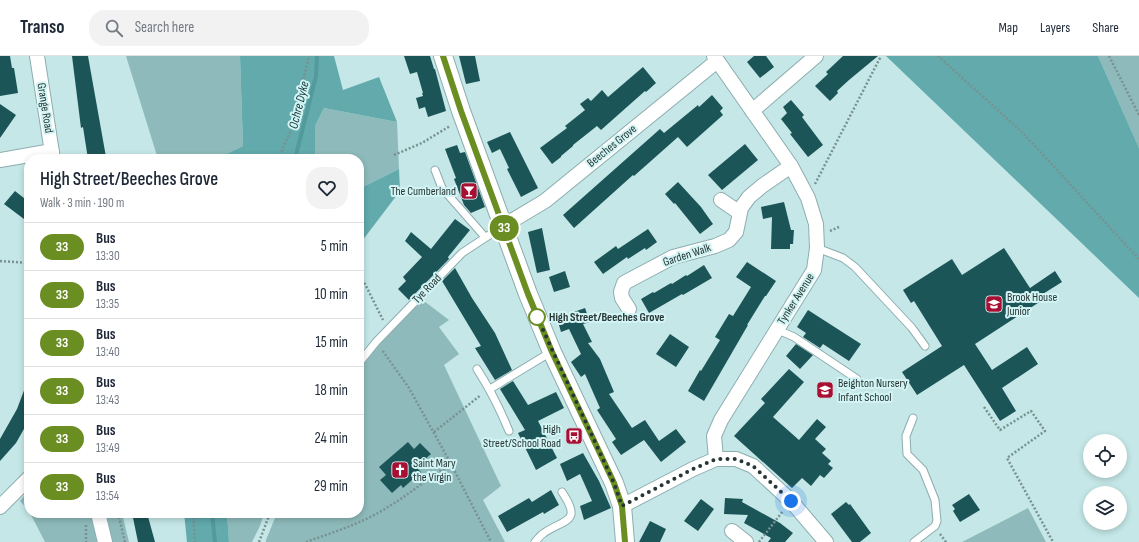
<!DOCTYPE html>
<meta charset="utf-8">
<style>
:root{--surface:#fff;--page:#f2f2f3;--text:#1f2937;--muted:#747a83;--line:#e0e1e3}
body{margin:0;font-family:"Sofia Sans Condensed",sans-serif;background:var(--page);color:var(--text);height:100vh;display:flex;flex-direction:column;font-size:15px;white-space:nowrap}
*{box-sizing:border-box;margin:0}
p{font-size:13px;color:var(--muted)}
.icon{flex:none;width:22px;height:22px;fill:none;stroke:currentColor;stroke-width:2;stroke-linecap:round;stroke-linejoin:round}
.map{position:relative;flex:1;overflow:hidden}
.side{position:absolute;left:24px;top:98px;width:340px;height:364px;display:flex;flex-direction:column;background:var(--surface);border-radius:16px;box-shadow:0 2px 6px #0003}
.side>*{flex:none}
.badge{padding:0 8px;border-radius:13px;font-size:14px;line-height:26px}
.controls{position:absolute;left:1083px;top:378px;display:grid;gap:8px}
.controls a{display:grid;place-items:center;width:44px;height:44px;border-radius:50%;background:var(--surface);box-shadow:0 2px 6px #0003;font-size:20px}
.you{position:absolute;width:20px;height:20px;margin:-10px;border:3px solid #fff;border-radius:50%;background:#1a73e8;box-shadow:0 0 0 6px #1a73e833}
.map>.badge{position:absolute;translate:-50% -50%;box-shadow:0 0 0 2px #fff}
.round{display:grid;place-items:center;flex:none;width:42px;height:42px;border-radius:16px;background:var(--page)}
.summary{display:flex;align-items:center;justify-content:space-between;height:68px;padding:0 16px}
h1{font-size:19px;font-weight:600;line-height:30px}
ul{padding:0;list-style:none}
li{display:flex;align-items:center;gap:12px;height:48px;padding:0 16px;border-top:1px solid var(--line)}
li div{flex:1}
li b{display:block;font-size:15px}
li em{font-style:normal}
li .badge{min-width:44px;font-weight:700;text-align:center}
header{display:flex;align-items:center;gap:24px;box-sizing:border-box;height:56px;padding:0 20px;background:var(--surface);border-bottom:1px solid var(--line)}
header strong{font-size:19px}
nav{display:flex;gap:22px;margin-inline-start:auto;font-size:14px}
.search{width:280px;height:36px;background:var(--page);display:flex;align-items:center;gap:10px;box-sizing:border-box;padding:0 14px;border-radius:16px;color:var(--muted);font-size:15px}
.map>svg:first-child{display:block}
</style>
<header>
<strong>Transo</strong>
<div class="search"><svg class="icon" aria-label="search" viewBox="0 0 24 24"><circle cx="10" cy="10" r="6"/><path d="M15 15l6 6"/></svg>Search here</div>
<nav><a>Map</a><a>Layers</a><a>Share</a></nav>
</header>
<div class="map">
<svg width="1139" height="486" viewBox="0 0 1139 486">
<rect width="100%" height="100%" fill="#c5e7e7"/>
<path fill="#8ebabb" d="M 126,0 L 240,0 L 243,90 L 216,103 L 158,103 Z
M 1098,0 L 1139,0 L 1139,92 Z
M 324,52 L 397,66 L 399,113 L 359,133 L 359,103 L 315,103 L 315,70 Z
M 424,245 L 449,264 L 439,271 L 459,298 L 444,309 L 501,430 L 483,444 L 505,486 L 266,486 L 266,484 L 277,457 L 359,457 L 359,313 L 403,260 Z
M 29,434 L 29,455 L 20,445 Z
M 1028,452 L 1046,486 L 962,486 Z
M 30,457 L 122,457 L 129,486 L 45,486 Z
M 227,457 L 264,457 L 260,470 L 252,486 L 229,486 Z"/>
<path fill="#62aaac" d="M 240,0 L 334,0 L 343,34 L 379,21 L 397,66 L 324,52 L 315,70 L 315,103 L 216,103 L 243,90 Z
M 886,0 L 1098,0 L 1139,92 L 1139,242 Z
M 399,113 L 400,135 L 359,189 L 359,133 Z
M 184,457 L 227,457 L 229,486 L 187,486 Z"/>
<g fill="none" stroke-linecap="round" stroke-linejoin="round">
<path stroke="#529a9c" stroke-width="4" d="M 295,103 L 316,20 L 317,0
M 212,457 L 215,486"/>
</g>
<path fill="#1c5557" d="M 0,0 L 10,0 L 12,12 L 14,12 L 18,37 L 0,40 Z
M 72,0 L 88,0 L 106,101 L 88,103 L 83,71 L 81,72 Z
M 404,0 L 430,0 L 434,13 L 435,13 L 446,55 L 428,61 L 425,51 L 419,53 L 416,42 L 423,40 L 422,37 L 423,37 L 417,16 L 410,18 Z
M 459,0 L 475,0 L 480,25 L 466,28 Z
M 754,0 L 766,0 L 774,11 L 760,22 L 747,6 Z
M 843,0 L 878,0 L 849,24 L 837,35 L 838,37 L 830,45 L 815,30 L 828,18 L 826,16 Z
M 643,11 L 656,27 L 646,36 L 645,35 L 601,74 L 597,70 L 573,89 L 573,90 L 561,100 L 561,101 L 552,108 L 540,92 L 567,72 L 565,70 L 585,54 L 580,48 L 588,42 L 591,45 L 602,34 L 608,41 Z
M 712,39 L 723,52 L 720,55 L 723,59 L 687,91 L 678,81 L 634,120 L 633,119 L 574,172 L 563,159 L 660,73 L 664,77 L 698,49 L 699,51 Z
M 791,44 L 804,59 L 802,61 L 823,89 L 808,101 L 790,78 L 792,77 L 781,63 L 787,57 L 783,51 Z
M 0,48 L 16,59 L 0,82 Z
M 510,76 L 538,132 L 521,141 L 507,113 L 509,112 L 500,93 L 492,97 L 487,86 Z
M 745,88 L 758,104 L 722,134 L 708,119 Z
M 457,89 L 460,97 L 465,96 L 485,151 L 471,157 L 464,149 L 454,123 L 456,122 L 445,93 Z
M 678,126 L 701,151 L 713,168 L 700,178 L 675,147 L 674,148 L 665,138 Z
M 15,135 L 29,146 L 29,157 L 24,163 L 4,148 Z
M 784,146 L 791,174 L 794,174 L 793,188 L 790,188 L 790,193 L 771,193 L 772,161 L 763,163 L 761,151 Z
M 455,163 L 470,174 L 448,201 L 449,203 L 409,244 L 398,233 L 406,225 L 403,221 L 422,201 L 405,185 L 411,176 L 431,193 Z
M 542,172 L 550,214 L 537,217 L 528,176 Z
M 648,173 L 657,186 L 646,194 L 645,192 L 628,203 L 627,201 L 603,218 L 594,206 L 616,190 L 618,193 Z
M 1004,192 L 1030,232 L 1055,215 L 1062,226 L 1038,241 L 1041,245 L 975,288 L 992,314 L 1027,291 L 1038,308 L 1002,332 L 1016,355 L 1000,365 L 964,309 L 917,339 L 902,316 L 942,290 L 914,245 L 911,247 L 903,234 L 952,203 L 962,219 Z
M 747,206 L 776,225 L 766,240 L 765,240 L 747,269 L 748,269 L 704,345 L 688,335 L 700,314 L 701,315 L 720,284 L 715,281 L 729,258 L 733,260 L 751,231 L 736,221 Z
M 704,209 L 712,222 L 683,239 L 682,238 L 649,257 L 641,243 L 653,236 L 654,237 L 671,227 L 672,228 L 686,219 L 687,220 Z
M 455,212 L 472,242 L 495,277 L 512,314 L 495,324 L 475,292 L 481,290 L 442,225 Z
M 565,215 L 570,231 L 554,236 L 549,221 Z
M 585,252 L 590,266 L 583,268 L 592,286 L 588,287 L 600,303 L 614,336 L 609,338 L 632,372 L 645,364 L 659,385 L 676,373 L 686,386 L 661,406 L 644,384 L 621,399 L 612,386 L 616,383 L 597,354 L 600,352 L 585,318 L 581,321 L 571,306 L 581,298 L 569,273 L 561,276 L 557,262 Z
M 808,254 L 861,288 L 849,305 L 823,288 L 820,292 L 803,281 L 806,277 L 797,271 Z
M 670,278 L 689,291 L 676,311 L 656,298 Z
M 796,288 L 813,299 L 800,313 L 786,300 Z
M 789,313 L 804,326 L 773,361 L 799,384 L 817,363 L 826,371 L 815,383 L 826,393 L 822,397 L 831,405 L 828,408 L 833,412 L 824,422 L 820,419 L 811,430 L 802,422 L 792,432 L 734,380 L 765,347 L 761,343 Z
M 28,324 L 29,324 L 29,364 L 16,387 L 0,405 L 0,383 L 17,353 Z
M 513,325 L 528,349 L 556,336 L 564,352 L 538,365 L 557,402 L 536,414 L 518,377 L 525,374 L 500,333 Z
M 408,386 L 414,393 L 420,387 L 431,398 L 416,411 L 421,416 L 403,432 L 401,429 L 392,437 L 380,424 L 386,419 L 379,411 Z
M 583,397 L 599,425 L 611,452 L 584,464 L 580,450 L 592,445 L 580,418 L 567,425 L 560,408 Z
M 551,434 L 559,449 L 544,458 L 543,456 L 507,476 L 498,460 L 529,442 L 532,446 Z
M 969,438 L 980,454 L 960,466 L 953,455 L 955,453 L 952,449 Z
M 725,442 L 743,443 L 742,446 L 780,467 L 793,477 L 785,486 L 768,486 L 771,482 L 744,467 L 748,459 L 724,458 Z
M 701,443 L 714,453 L 698,475 L 684,465 Z
M 846,446 L 849,449 L 850,448 L 871,477 L 860,486 L 852,486 L 831,458 Z
M 132,457 L 147,457 L 155,486 L 138,486 Z
M 650,465 L 666,473 L 660,486 L 639,486 Z"/>
<g fill="none" stroke-linecap="round" stroke-linejoin="round">
<defs>
<path id="service" d="M 435,114 L 442,132 L 485,181
M 817,192 L 843,202 L 855,211 L 912,272 L 925,290
M 778,274 L 794,281 L 857,323
M 359,307 L 376,286 L 462,197 L 503,170
M 477,313 C 490,333 500,353 509,375
M 490,333 L 551,296
M 913,362 L 906,380 L 907,398 L 923,414 L 935,444 L 937,465 L 935,470 L 914,486
M 535,486 C 538,483 540,479 544,477 C 564,463 583,467 562,436"/>
<path id="minor" d="M 37,0 L 53,103
M 714,0 L 791,110 L 808,142 L 816,168 L 817,192 L 814,214 L 721,364 L 714,380 L 716,403
M 752,55 L 816,0
M 0,104 L 52,95
M 721,144 L 740,157
M 503,170 L 545,145 L 717,5
M 629,253 L 622,242 L 621,236 L 624,227 L 673,201 L 715,190 L 729,184 L 736,176 L 741,152 L 749,141 L 762,130 L 791,110
M 622,450 L 693,413 L 716,403 L 736,403 L 753,410 L 791,445 L 826,486
M 0,451 L 29,422
M 98,457 L 105,486
M 732,475 L 746,486"/>
<path id="tertiary" d="M 443,0 L 461,55 L 528,238 L 552,296 L 614,427 L 622,450 L 625,486"/>
</defs>
<use href="#service" stroke="#8dadae" stroke-width="9"/>
<use href="#minor" stroke="#8dadae" stroke-width="16"/>
<use href="#tertiary" stroke="#8dadae" stroke-width="20"/>
<path stroke="#799191" stroke-width="2.5" stroke-dasharray="2 2" stroke-linecap="butt" d="M 938,0 L 1022,76 L 1139,203
M 1109,0 L 1139,59
M 394,99 L 422,87 L 450,70
M 278,103 L 292,72 L 309,0
M 815,128 L 881,0
M 830,175 L 839,171
M 0,205 L 29,207
M 359,216 L 383,264
M 984,351 L 1000,374 L 1031,355 L 1045,375 L 1007,402 L 1053,486
M 434,376 L 481,339
M 451,408 L 491,486
M 118,457 L 125,486
M 193,457 L 195,486
M 86,469 L 86,486
M 940,478 L 946,486
M 259,486 L 270,457
M 306,486 C 334,476 363,467 388,451 C 410,438 429,421 451,408 L 409,332 L 382,294
M 759,486 L 783,455"/>
<use href="#service" stroke="#fff" stroke-width="7"/>
<use href="#minor" stroke="#fff" stroke-width="14"/>
<use href="#tertiary" stroke="#fff" stroke-width="18"/>
</g>
<g fill="none" stroke-linecap="round" stroke-linejoin="round">
<defs>
<path id="line" d="M 443,0 L 461,55 L 528,238 L 552,296 L 614,427 L 622,450 L 625,486"/>
</defs>
<use href="#line" stroke="#fff" stroke-width="9"/>
<use href="#line" stroke="#6b8e23" stroke-width="6"/>
<path stroke="#283535" stroke-width="4" stroke-dasharray="0 7.2" d="M 537,261 L 614,427 L 622,450 L 693,413 L 716,403 L 736,403 L 753,410 L 791,445"/>
</g>
<defs>
<symbol id="bar-square" viewBox="-11 -11 22 22"><rect x="-9" y="-9" width="18" height="18" rx="4" fill="#a81033" stroke="#d2f4f4"/><path d="M-6-5H6L.8 .8V4.5H3.5V6h-7V4.5H-.8V.8Z" fill="#fff"/></symbol>
<symbol id="school-square" viewBox="-11 -11 22 22"><rect x="-9" y="-9" width="18" height="18" rx="4" fill="#a81033" stroke="#d2f4f4"/><path d="M0-5L7-2L0 1L-7-2ZM-4 1L0 2.5L4 1V4Q0 6-4 4Z" fill="#fff"/></symbol>
<symbol id="bus-square" viewBox="-11 -11 22 22"><rect x="-9" y="-9" width="18" height="18" rx="4" fill="#a81033" stroke="#d2f4f4"/><path d="M-5-6H5V4H4V6H2V4H-2V6H-4V4H-5ZM-3.5-4V0h7V-4ZM-3.5 1.2v1.5H-2V1.2ZM2 1.2v1.5H3.5V1.2Z" fill="#fff"/></symbol>
<symbol id="church-square" viewBox="-11 -11 22 22"><rect x="-9" y="-9" width="18" height="18" rx="4" fill="#a81033" stroke="#d2f4f4"/><path d="M-1.2-6h2.4v3.5h3.3v2.4h-3.3V6h-2.4V-.1h-3.3v-2.4h3.3Z" fill="#fff"/></symbol>
</defs>
<g fill-rule="evenodd">
<use href="#bar-square" x="459" y="125" width="20" height="20"/>
<use href="#school-square" x="984" y="238" width="20" height="20"/>
<use href="#school-square" x="815" y="324" width="20" height="20"/>
<use href="#bus-square" x="564" y="370" width="20" height="20"/>
<use href="#church-square" x="390" y="404" width="20" height="20"/>
</g>
<circle fill="#fff" stroke="#6b8e23" stroke-width="2" cx="537" cy="261" r="8"/>
<g text-anchor="middle" dominant-baseline="central" stroke-width="4" stroke-linejoin="round" paint-order="stroke">
<g font-size="12" fill="#283535" stroke="#d2f4f4">
<text transform="translate(45 52) rotate(81)">Grange Road</text>
<text transform="translate(612 90) rotate(-39)">Beeches Grove</text>
<text transform="translate(687 199) rotate(-18)">Garden Walk</text>
<text transform="translate(427 233) rotate(-46)">Tye Road</text>
<text transform="translate(796 243) rotate(-58)">Tynker Avenue</text>
</g>
<g font-size="12" fill="#283535" stroke="#d2f4f4" text-anchor="start">
<text x="456" y="135" text-anchor="end">The Cumberland</text>
<text x="1007" y="241">Brook House<tspan x="1007" dy="14">Junior</tspan></text>
<text x="838" y="327">Beighton Nursery<tspan x="838" dy="14">Infant School</tspan></text>
<text x="561" y="373" text-anchor="end">High<tspan x="561" dy="14">Street/School Road</tspan></text>
<text x="413" y="407">Saint Mary<tspan x="413" dy="14">the Virgin</tspan></text>
</g>
<g font-size="12" font-weight="bold" fill="#283535" stroke="#d2f4f4" text-anchor="start">
<text x="549" y="261">High Street/Beeches Grove</text>
</g>
<g font-size="13" font-style="italic" fill="#113637" stroke="#d2f4f4">
<text transform="translate(299 49) rotate(-76)">Ochre Dyke</text>
</g>
</g>
</svg>
<div class="controls">
<a><svg class="icon" aria-label="locate" viewBox="0 0 24 24"><circle cx="12" cy="12" r="6"/><path d="M12 2v4M12 18v4M2 12h4M18 12h4"/></svg></a>
<a><svg class="icon" aria-label="layers" viewBox="0 0 24 24"><path d="M12 4l9 5-9 5-9-5zM3 14l9 5 9-5"/></svg></a>
</div>
<div class="you" style="left:791px;top:445px"></div>
<b class="badge" style="left:504px;top:172px;background:#6b8e23;color:#fff">33</b>
<section class="side">
<div class="summary"><div><h1>High Street/Beeches Grove</h1><p>Walk · 3 min · 190 m</p></div><a class="round"><svg class="icon" aria-label="heart" viewBox="0 0 24 24"><path d="M12 20l-8-8c-3-5 5-10 8-4 3-6 11-1 8 4z"/></svg></a></div>
<ul>
<li><span class="badge" style="background:#6b8e23;color:#fff">33</span><div><b>Bus</b><p>13:30</p></div><em>5 min</em></li>
<li><span class="badge" style="background:#6b8e23;color:#fff">33</span><div><b>Bus</b><p>13:35</p></div><em>10 min</em></li>
<li><span class="badge" style="background:#6b8e23;color:#fff">33</span><div><b>Bus</b><p>13:40</p></div><em>15 min</em></li>
<li><span class="badge" style="background:#6b8e23;color:#fff">33</span><div><b>Bus</b><p>13:43</p></div><em>18 min</em></li>
<li><span class="badge" style="background:#6b8e23;color:#fff">33</span><div><b>Bus</b><p>13:49</p></div><em>24 min</em></li>
<li><span class="badge" style="background:#6b8e23;color:#fff">33</span><div><b>Bus</b><p>13:54</p></div><em>29 min</em></li>
</ul>
</section>
</div>
